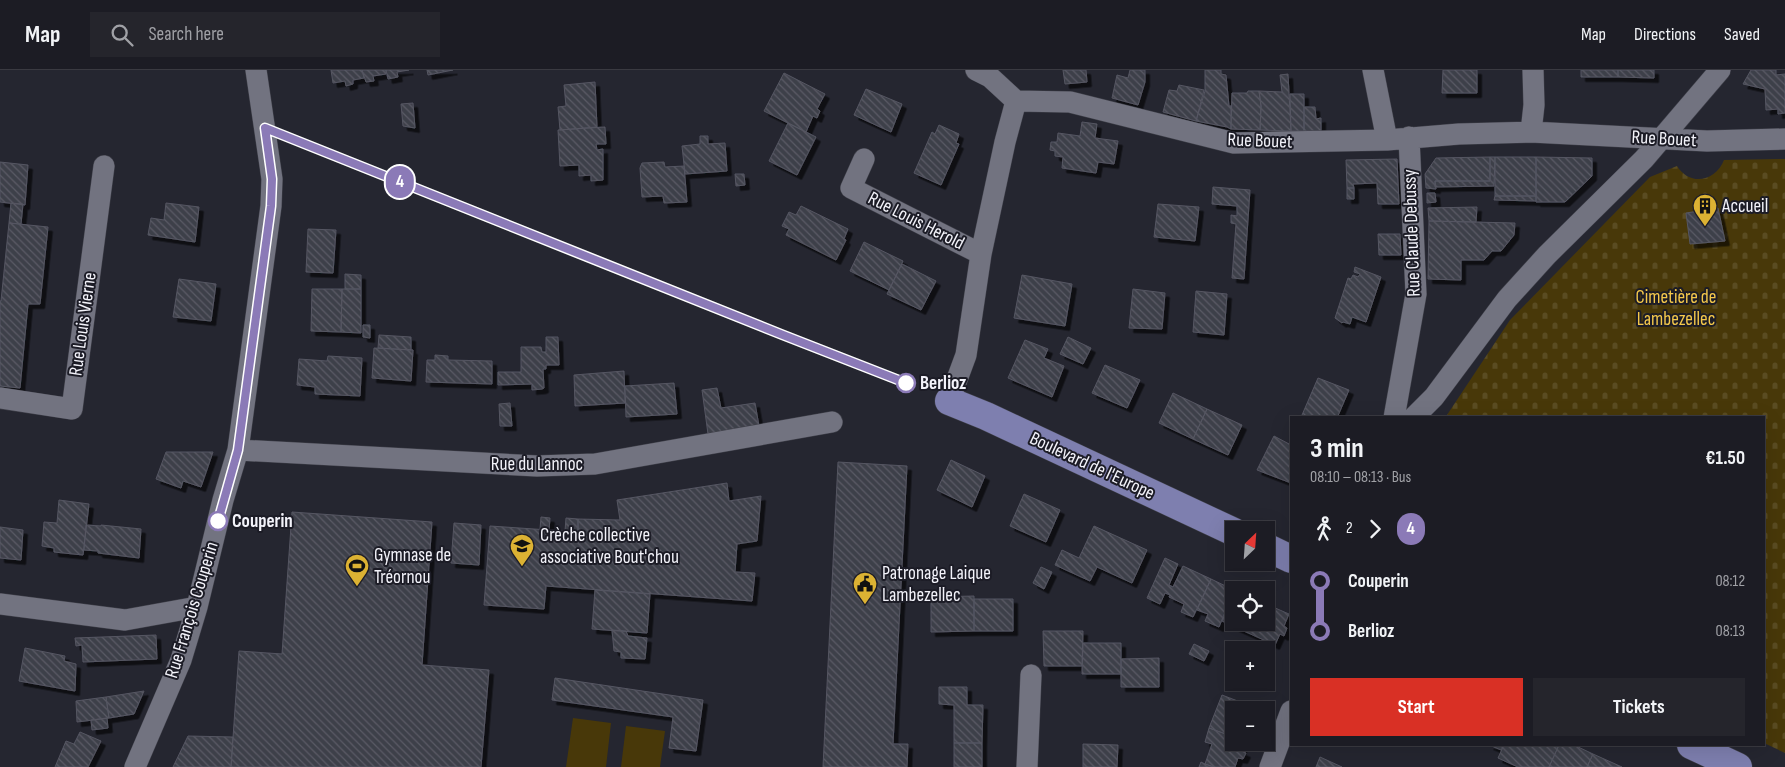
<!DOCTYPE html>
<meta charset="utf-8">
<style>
:root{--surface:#1c1c24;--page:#25252c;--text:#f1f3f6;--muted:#a0a1a6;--line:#3a3a41;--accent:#d93025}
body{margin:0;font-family:"Sofia Sans Condensed",sans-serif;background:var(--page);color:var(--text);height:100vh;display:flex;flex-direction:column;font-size:19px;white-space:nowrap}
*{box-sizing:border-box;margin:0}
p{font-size:16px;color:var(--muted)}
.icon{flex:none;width:28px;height:28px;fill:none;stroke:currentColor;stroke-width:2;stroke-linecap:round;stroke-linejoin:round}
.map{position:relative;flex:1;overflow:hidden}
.details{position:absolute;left:1290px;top:346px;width:475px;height:330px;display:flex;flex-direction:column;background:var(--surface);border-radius:0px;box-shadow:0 5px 20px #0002,0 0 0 1px var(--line)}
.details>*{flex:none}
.badge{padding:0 10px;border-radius:16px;font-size:18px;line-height:32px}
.needle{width:32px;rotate:25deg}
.tools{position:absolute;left:1225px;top:451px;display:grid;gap:10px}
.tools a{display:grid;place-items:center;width:50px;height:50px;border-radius:0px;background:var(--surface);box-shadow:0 5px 20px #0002,0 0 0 1px var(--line);font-size:25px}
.map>.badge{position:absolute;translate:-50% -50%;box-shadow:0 0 0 2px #fff}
.legs{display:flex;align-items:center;gap:8px;height:55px;padding:0 20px;font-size:16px}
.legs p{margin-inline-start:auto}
.overview{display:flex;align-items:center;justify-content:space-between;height:85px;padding:0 20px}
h1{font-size:28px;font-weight:700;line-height:38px}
.cta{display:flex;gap:10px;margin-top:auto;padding:10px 20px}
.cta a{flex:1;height:58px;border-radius:0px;background:var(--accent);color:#fff;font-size:20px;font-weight:700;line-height:58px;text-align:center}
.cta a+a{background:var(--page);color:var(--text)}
ul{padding:0 20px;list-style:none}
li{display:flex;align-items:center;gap:18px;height:50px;font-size:19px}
li i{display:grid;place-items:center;width:8px;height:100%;margin:0 6px;background:currentColor}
li i::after{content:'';width:12px;height:12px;margin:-6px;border:4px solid;border-radius:50%;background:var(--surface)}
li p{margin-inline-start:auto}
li:first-child i{background:linear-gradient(#0000 50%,currentColor 0)}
li:last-child i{background:linear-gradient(currentColor 50%,#0000 0)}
header{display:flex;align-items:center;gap:30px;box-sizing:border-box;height:70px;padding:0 25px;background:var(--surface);border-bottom:1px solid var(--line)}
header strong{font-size:24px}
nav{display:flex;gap:28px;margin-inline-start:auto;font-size:18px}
.search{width:350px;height:45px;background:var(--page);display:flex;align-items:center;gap:12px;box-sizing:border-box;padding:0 18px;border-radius:0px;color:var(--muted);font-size:19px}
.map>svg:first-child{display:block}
</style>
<header>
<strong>Map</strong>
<div class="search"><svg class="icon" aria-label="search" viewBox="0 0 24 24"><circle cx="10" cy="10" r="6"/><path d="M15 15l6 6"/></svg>Search here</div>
<nav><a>Map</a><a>Directions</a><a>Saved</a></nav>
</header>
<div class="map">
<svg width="1785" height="697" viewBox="0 0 1785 697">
<defs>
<pattern id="cemetery-stones" width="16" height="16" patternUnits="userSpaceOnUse" patternTransform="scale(1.25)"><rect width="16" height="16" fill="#483809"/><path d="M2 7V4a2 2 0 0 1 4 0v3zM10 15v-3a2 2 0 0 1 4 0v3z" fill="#5a4c22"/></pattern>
<pattern id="building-back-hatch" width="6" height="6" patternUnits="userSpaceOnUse" patternTransform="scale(1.25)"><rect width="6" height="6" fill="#3e3f4a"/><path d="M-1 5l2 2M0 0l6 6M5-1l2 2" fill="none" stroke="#5a5b65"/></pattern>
<filter id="shadow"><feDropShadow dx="4.5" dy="4.5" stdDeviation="0" flood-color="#0009"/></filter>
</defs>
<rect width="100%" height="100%" fill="#252630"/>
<path fill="#483809" d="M 573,648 L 611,653 L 606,697 L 566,697 Z
M 626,656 L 665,661 L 660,697 L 621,697 Z"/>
<path fill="url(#cemetery-stones)" d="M 1785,89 L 1785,683 L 1764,673 L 1764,348 L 1445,348 L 1510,250 L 1650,107 L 1677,96 C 1690,117 1716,111 1724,90 Z"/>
<path fill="url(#building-back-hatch)" stroke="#555662" filter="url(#shadow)" d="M 331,0 L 362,0 L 364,8 L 353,10 L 353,14 L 346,16 L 345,11 L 333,13 Z
M 362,0 L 386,0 L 386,4 L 373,6 L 374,11 L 366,12 Z
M 386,0 L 409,0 L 397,2 L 398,7 L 388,9 Z
M 427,0 L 453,0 L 428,5 Z
M 1063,0 L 1086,0 L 1087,12 L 1065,14 Z
M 1130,0 L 1145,0 L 1145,12 L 1138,35 L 1112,28 L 1117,5 L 1128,8 Z
M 1205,0 L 1221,0 L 1221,4 L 1226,5 L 1229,36 L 1231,36 L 1231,59 L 1227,57 L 1196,51 L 1205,21 Z
M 1443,0 L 1477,0 L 1477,23 L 1442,23 Z
M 1581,0 L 1618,0 L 1618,7 L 1581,7 Z
M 1618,0 L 1654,0 L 1654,8 L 1618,7 Z
M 1751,0 L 1776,0 L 1776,5 L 1785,4 L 1785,43 L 1778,44 L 1778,39 L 1766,40 L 1765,19 L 1743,14 Z
M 784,3 L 825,24 L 817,39 L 820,41 L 817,48 L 813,46 L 806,62 L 764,41 Z
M 1288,4 L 1291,61 L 1260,60 L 1261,36 L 1259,21 L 1282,22 L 1280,5 Z
M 595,12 L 597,57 L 560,60 L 558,37 L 566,36 L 564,15 Z
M 1179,15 L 1204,20 L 1196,51 L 1163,42 L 1169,20 L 1177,21 Z
M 866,19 L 902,34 L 891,62 L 854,45 Z
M 1248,21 L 1259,21 L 1261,36 L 1260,60 L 1231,59 L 1232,23 L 1247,23 Z
M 1290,24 L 1304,24 L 1304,61 L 1291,61 Z
M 413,33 L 415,58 L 403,56 L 401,34 Z
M 1304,37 L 1315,37 L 1316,49 L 1321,48 L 1321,61 L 1304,61 Z
M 1082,52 L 1097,54 L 1095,68 L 1118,71 L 1114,94 L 1098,92 L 1096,103 L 1062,98 L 1063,87 L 1055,86 L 1055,81 L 1050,80 L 1051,72 L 1057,72 L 1058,63 L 1080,66 Z
M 788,53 L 816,67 L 797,105 L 769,91 Z
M 939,55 L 959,64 L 956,73 L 959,74 L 941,115 L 914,103 L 932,62 L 935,64 Z
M 605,57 L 606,74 L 596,74 L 597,80 L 603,79 L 603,110 L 591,111 L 591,105 L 579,106 L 579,95 L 560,96 L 558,60 Z
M 700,66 L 708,66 L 708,74 L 725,73 L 727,101 L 685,104 L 682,76 L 700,74 Z
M 1490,87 L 1490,111 L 1435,111 L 1436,119 L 1426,118 L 1425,104 L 1436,88 Z
M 1490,87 L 1495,87 L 1494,116 L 1435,117 L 1435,111 L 1490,111 Z
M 1495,87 L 1536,87 L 1536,126 L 1495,126 Z
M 1536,87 L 1592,88 L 1592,106 L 1565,132 L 1536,132 Z
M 1397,89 L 1399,134 L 1378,134 L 1377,113 L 1353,114 L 1354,118 L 1347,118 L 1346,90 Z
M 0,92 L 28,95 L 25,135 L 0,132 Z
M 664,92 L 665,97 L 684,96 L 687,132 L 664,133 L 663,126 L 642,127 L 640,98 L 642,93 Z
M 735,104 L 744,104 L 745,115 L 736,116 Z
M 1213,117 L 1250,120 L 1244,209 L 1232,208 L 1236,154 L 1231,153 L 1231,145 L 1237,146 L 1237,136 L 1212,134 Z
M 1347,118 L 1354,118 L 1354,129 L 1347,129 Z
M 1427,123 L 1435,123 L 1436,132 L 1427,133 Z
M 1495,126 L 1536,126 L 1536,131 L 1494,130 Z
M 11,133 L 23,134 L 21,154 L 9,153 Z
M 166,133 L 199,137 L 195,172 L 148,165 L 151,148 L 164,150 Z
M 1158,134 L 1199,137 L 1195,171 L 1154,167 Z
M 801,136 L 848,159 L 844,169 L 846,170 L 836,190 L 786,165 L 789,159 L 782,156 L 789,142 L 796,145 Z
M 1477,137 L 1476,152 L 1429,151 L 1428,138 Z
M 1718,138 L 1725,171 L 1690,174 L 1686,143 Z
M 1429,151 L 1515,153 L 1514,165 L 1501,181 L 1492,181 L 1484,190 L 1461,190 L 1461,210 L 1428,209 Z
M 9,153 L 48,157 L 40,234 L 28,234 L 20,318 L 0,316 L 0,231 L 1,231 Z
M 308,159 L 336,160 L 333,203 L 306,202 Z
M 1378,164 L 1400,164 L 1401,185 L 1379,185 Z
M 864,172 L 903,191 L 889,220 L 850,201 Z
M 902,194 L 936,211 L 921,240 L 887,224 Z
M 1355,197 L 1381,207 L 1366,252 L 1352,247 L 1350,254 L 1343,252 L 1342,253 L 1335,248 L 1348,208 L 1351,209 L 1353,205 L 1358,207 L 1360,204 L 1354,202 Z
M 345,204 L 361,205 L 361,219 L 345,219 Z
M 1022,205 L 1072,214 L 1065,256 L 1014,248 Z
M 179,209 L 216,214 L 211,251 L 173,247 Z
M 312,219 L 342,219 L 341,262 L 311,261 Z
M 342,219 L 361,219 L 361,263 L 341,262 Z
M 1133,219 L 1165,223 L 1162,259 L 1129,258 Z
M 1196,221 L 1227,224 L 1224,265 L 1193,262 Z
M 363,255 L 370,255 L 370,268 L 363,267 Z
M 379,265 L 411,267 L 411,280 L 378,278 Z
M 546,267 L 558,267 L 559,295 L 546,295 L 546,299 L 543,299 L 544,318 L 542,319 L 532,320 L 532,314 L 498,315 L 498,302 L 521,302 L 521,277 L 541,277 L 542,282 L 546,282 Z
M 1068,267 L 1091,278 L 1083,294 L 1060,284 Z
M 1025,270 L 1048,279 L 1044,288 L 1064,296 L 1052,327 L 1008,308 Z
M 374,278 L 413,280 L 411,311 L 372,308 Z
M 435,285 L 448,286 L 448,290 L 492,291 L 492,314 L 426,312 L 427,290 L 435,290 Z
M 328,286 L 362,288 L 360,326 L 315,324 L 315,317 L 297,315 L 299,289 L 327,291 Z
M 1105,295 L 1140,310 L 1127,338 L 1092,323 Z
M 624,301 L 625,333 L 575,336 L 574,305 Z
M 1318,308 L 1349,320 L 1337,348 L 1307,348 L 1302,345 Z
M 674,313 L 677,344 L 626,347 L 625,316 Z
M 717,318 L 721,338 L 755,333 L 759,356 L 708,364 L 702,320 Z
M 1173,323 L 1207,339 L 1193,369 L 1159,353 Z
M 510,333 L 512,356 L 500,356 L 499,334 Z
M 1207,339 L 1242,355 L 1228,385 L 1193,369 Z
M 1274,366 L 1291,375 L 1291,413 L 1257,400 Z
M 166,382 L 213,382 L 201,417 L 183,411 L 181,418 L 156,409 Z
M 951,390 L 985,406 L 972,437 L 937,420 Z
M 838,392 L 907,396 L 893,674 L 908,674 L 907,697 L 823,697 Z
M 727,413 L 729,431 L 761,426 L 757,471 L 737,474 L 735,502 L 755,503 L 752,531 L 546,516 L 544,539 L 484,535 L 490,456 L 578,462 L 578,449 L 620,450 L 617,430 Z
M 1024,424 L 1060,440 L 1046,472 L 1010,456 Z
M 59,430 L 89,434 L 83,485 L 54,482 L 54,478 L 42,476 L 44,452 L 57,453 Z
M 292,442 L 432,452 L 422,595 L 489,600 L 481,697 L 231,697 L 239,581 L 282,584 Z
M 541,447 L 550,448 L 549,460 L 540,459 Z
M 566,448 L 578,449 L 578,462 L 565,461 Z
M 454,453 L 481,455 L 479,495 L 451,493 Z
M 86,455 L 101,456 L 101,455 L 141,459 L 139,488 L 98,483 L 98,481 L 84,480 Z
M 1094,456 L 1147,480 L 1132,513 L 1097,497 L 1090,511 L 1055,495 L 1062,480 L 1079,488 Z
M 0,457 L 23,460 L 21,490 L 0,488 Z
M 1165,488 L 1178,494 L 1169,515 L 1173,517 L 1183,496 L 1211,509 L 1193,547 L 1181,542 L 1184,534 L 1169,527 L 1170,525 L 1165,523 L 1160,534 L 1147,528 Z
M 1041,497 L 1052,502 L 1044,519 L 1033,513 Z
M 1211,509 L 1234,520 L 1219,557 L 1205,551 L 1208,544 L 1197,540 Z
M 595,520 L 650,524 L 647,563 L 592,559 Z
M 1234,524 L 1234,552 L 1251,552 L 1246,562 L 1222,551 Z
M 974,526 L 974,561 L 931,562 L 931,527 Z
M 974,529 L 1013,529 L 1013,561 L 974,561 Z
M 1266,534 L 1289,544 L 1284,556 L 1287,558 L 1284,566 L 1280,564 L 1275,575 L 1246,562 L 1251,552 L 1266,552 Z
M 612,560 L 626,561 L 628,566 L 647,568 L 645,589 L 621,588 L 621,582 L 614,581 Z
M 1043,561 L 1083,561 L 1082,596 L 1044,596 Z
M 156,565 L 157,589 L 83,592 L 82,575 L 76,576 L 75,568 Z
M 1083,573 L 1121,573 L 1121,604 L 1082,604 Z
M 1194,574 L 1209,581 L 1204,591 L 1189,584 Z
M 25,578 L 65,586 L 64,591 L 76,594 L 75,621 L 19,611 Z
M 1159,588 L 1159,617 L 1121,617 L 1121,589 Z
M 555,608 L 703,630 L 696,681 L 669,678 L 673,647 L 552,630 Z
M 939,617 L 967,617 L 967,635 L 983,635 L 982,673 L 954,673 L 954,635 L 939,634 Z
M 144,621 L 134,644 L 109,648 L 106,627 Z
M 1222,625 L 1256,638 L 1256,640 L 1234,640 L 1234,667 L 1209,658 Z
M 106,627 L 109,648 L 77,652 L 76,631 Z
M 107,648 L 108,658 L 92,660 L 91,650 Z
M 1209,658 L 1234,667 L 1234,672 L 1244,672 L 1241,681 L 1246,683 L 1243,689 L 1238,688 L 1235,697 L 1214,697 L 1205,694 L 1212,674 L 1205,672 Z
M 80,662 L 101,671 L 88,697 L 55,697 L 66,671 L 74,674 Z
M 188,666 L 233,667 L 231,697 L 173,697 Z
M 954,673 L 982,673 L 982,697 L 954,697 Z
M 1083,674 L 1118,675 L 1117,697 L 1083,697 Z
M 1489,675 L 1504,675 L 1501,680 Z
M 1504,675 L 1559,675 L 1549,697 L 1518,697 L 1498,688 Z
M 1559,675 L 1574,675 L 1593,684 L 1587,697 L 1549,697 Z
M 1593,684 L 1622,697 L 1587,697 Z
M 1320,687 L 1342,697 L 1316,697 Z
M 1201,692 L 1205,694 L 1214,697 L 1199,697 Z"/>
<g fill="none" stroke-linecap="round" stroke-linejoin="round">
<defs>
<path id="street" d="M 976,0 L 990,7 L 1016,31
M 1373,0 L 1387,70
M 1531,62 L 1534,35 L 1533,0
M 864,89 L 851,118 L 981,184
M 0,328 L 72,339 L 104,96
M 949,331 L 966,285 L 981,184 L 1005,72 L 1016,31 L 1070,32 L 1234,73 L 1387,70 L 1459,64 L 1531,62 L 1707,71 L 1785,69
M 1394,348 L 1416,224 L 1409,67
M 1413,348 L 1434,327 L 1507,229 L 1547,185 L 1644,89 L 1720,0
M 238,380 L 537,396 L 595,394 L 832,352
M 0,534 L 125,550 L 197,537
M 135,697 L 181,590 L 197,537 L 223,430 L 238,380 L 271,136 L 272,109 L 256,0
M 1027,697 L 1031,605
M 1270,697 L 1291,641"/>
<path id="primary" d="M 949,331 L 986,346 L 1234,462
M 1266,477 L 1291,489
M 1691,675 L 1738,697"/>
</defs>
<use href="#street" stroke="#40414a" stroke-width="22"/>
<use href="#primary" stroke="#40414a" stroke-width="29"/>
<use href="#street" stroke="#727380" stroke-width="21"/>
<use href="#primary" stroke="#7e7faf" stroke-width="28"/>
</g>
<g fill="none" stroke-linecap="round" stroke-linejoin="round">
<defs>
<path id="line-1" d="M 218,451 L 238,380 L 271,136 L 272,109 L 265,58 L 783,265 L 906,313"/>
</defs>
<use href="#line-1" stroke="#fff" stroke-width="11"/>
<use href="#line-1" stroke="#8b7ab7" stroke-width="8"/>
</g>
<defs>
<symbol id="building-pin" viewBox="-11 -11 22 30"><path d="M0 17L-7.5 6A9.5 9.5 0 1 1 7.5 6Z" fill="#dcb233" stroke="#1c1c26"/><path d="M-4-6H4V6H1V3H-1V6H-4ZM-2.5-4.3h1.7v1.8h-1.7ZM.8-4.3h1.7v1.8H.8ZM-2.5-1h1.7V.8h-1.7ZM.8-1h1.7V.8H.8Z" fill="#111"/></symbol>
<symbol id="school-pin" viewBox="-11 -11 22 30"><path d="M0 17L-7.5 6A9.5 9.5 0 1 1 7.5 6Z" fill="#dcb233" stroke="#1c1c26"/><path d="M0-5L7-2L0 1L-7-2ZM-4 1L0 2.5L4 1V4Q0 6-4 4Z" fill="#111"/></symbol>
<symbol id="stadium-pin" viewBox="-11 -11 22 30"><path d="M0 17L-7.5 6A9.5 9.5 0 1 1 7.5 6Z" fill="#dcb233" stroke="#1c1c26"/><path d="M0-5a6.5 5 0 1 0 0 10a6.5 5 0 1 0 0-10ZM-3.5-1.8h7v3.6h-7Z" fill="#111"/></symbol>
<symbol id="civic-pin" viewBox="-11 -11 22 30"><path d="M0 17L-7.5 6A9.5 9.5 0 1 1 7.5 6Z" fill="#dcb233" stroke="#1c1c26"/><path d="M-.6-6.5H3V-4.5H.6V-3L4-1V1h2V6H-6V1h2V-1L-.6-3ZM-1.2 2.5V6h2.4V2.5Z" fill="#111"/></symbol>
</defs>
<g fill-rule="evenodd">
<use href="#building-pin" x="1691" y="122" width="28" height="38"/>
<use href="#school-pin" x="508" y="462" width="28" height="38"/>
<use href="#stadium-pin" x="343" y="482" width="28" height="38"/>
<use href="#civic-pin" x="851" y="500" width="28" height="38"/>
</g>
<g fill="#fff" stroke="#8b7ab7" stroke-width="2.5">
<circle cx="906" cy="313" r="9"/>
<circle cx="218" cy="451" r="9"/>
</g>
<g text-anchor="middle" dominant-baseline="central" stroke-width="4" stroke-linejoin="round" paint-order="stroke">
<g font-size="19" fill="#f3f3fa" stroke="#1c1c26">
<text transform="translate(1664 69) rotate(3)">Rue Bouet</text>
<text transform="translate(1260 71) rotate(2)">Rue Bouet</text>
<text transform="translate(916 151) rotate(27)">Rue Louis Herold</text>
<text transform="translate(1412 163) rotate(-92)">Rue Claude Debussy</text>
<text transform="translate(83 254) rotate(-82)">Rue Louis Vierne</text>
<text x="537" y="394">Rue du Lannoc</text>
<text transform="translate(1092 396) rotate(25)">Boulevard de l'Europe</text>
<text transform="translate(192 540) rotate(-73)">Rue François Couperin</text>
</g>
<g font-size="19" fill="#f3f3fa" stroke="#1c1c26" text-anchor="start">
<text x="1722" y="136">Accueil</text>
<text x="540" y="465">Crèche collective<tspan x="540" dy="22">associative Bout'chou</tspan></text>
<text x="374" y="485">Gymnase de<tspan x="374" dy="22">Tréornou</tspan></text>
<text x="882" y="503">Patronage Laique<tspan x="882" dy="22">Lambezellec</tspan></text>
</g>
<g font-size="19" fill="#f4c84b" stroke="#1c1c26">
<text x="1676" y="227">Cimetière de<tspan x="1676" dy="22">Lambezellec</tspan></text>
</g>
<g font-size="19" font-weight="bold" fill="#f3f3fa" stroke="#1c1c26" text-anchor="start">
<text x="920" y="313">Berlioz</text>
<text x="232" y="451">Couperin</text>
</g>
</g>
</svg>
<div class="tools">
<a><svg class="needle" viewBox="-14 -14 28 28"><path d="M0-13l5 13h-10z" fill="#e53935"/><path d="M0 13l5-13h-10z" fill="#a0a1a6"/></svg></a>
<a><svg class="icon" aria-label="locate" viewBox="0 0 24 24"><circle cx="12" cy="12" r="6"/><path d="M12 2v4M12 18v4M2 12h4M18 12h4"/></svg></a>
<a>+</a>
<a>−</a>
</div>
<b class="badge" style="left:400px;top:112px;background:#8b7ab7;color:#fff">4</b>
<section class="details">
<div class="overview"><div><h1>3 min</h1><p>08:10 – 08:13 · Bus</p></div><b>€1.50</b></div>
<div class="legs"><svg class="icon" aria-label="walk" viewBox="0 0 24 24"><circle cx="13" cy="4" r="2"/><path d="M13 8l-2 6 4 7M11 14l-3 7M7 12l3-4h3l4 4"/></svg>2<svg class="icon" aria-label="forward" viewBox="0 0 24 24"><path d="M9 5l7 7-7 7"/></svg><b class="badge" style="background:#8b7ab7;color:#fff">4</b></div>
<ul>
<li><i style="color:#8b7ab7"></i><b>Couperin</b><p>08:12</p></li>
<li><i style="color:#8b7ab7"></i><b>Berlioz</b><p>08:13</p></li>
</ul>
<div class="cta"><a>Start</a><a>Tickets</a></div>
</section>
</div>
